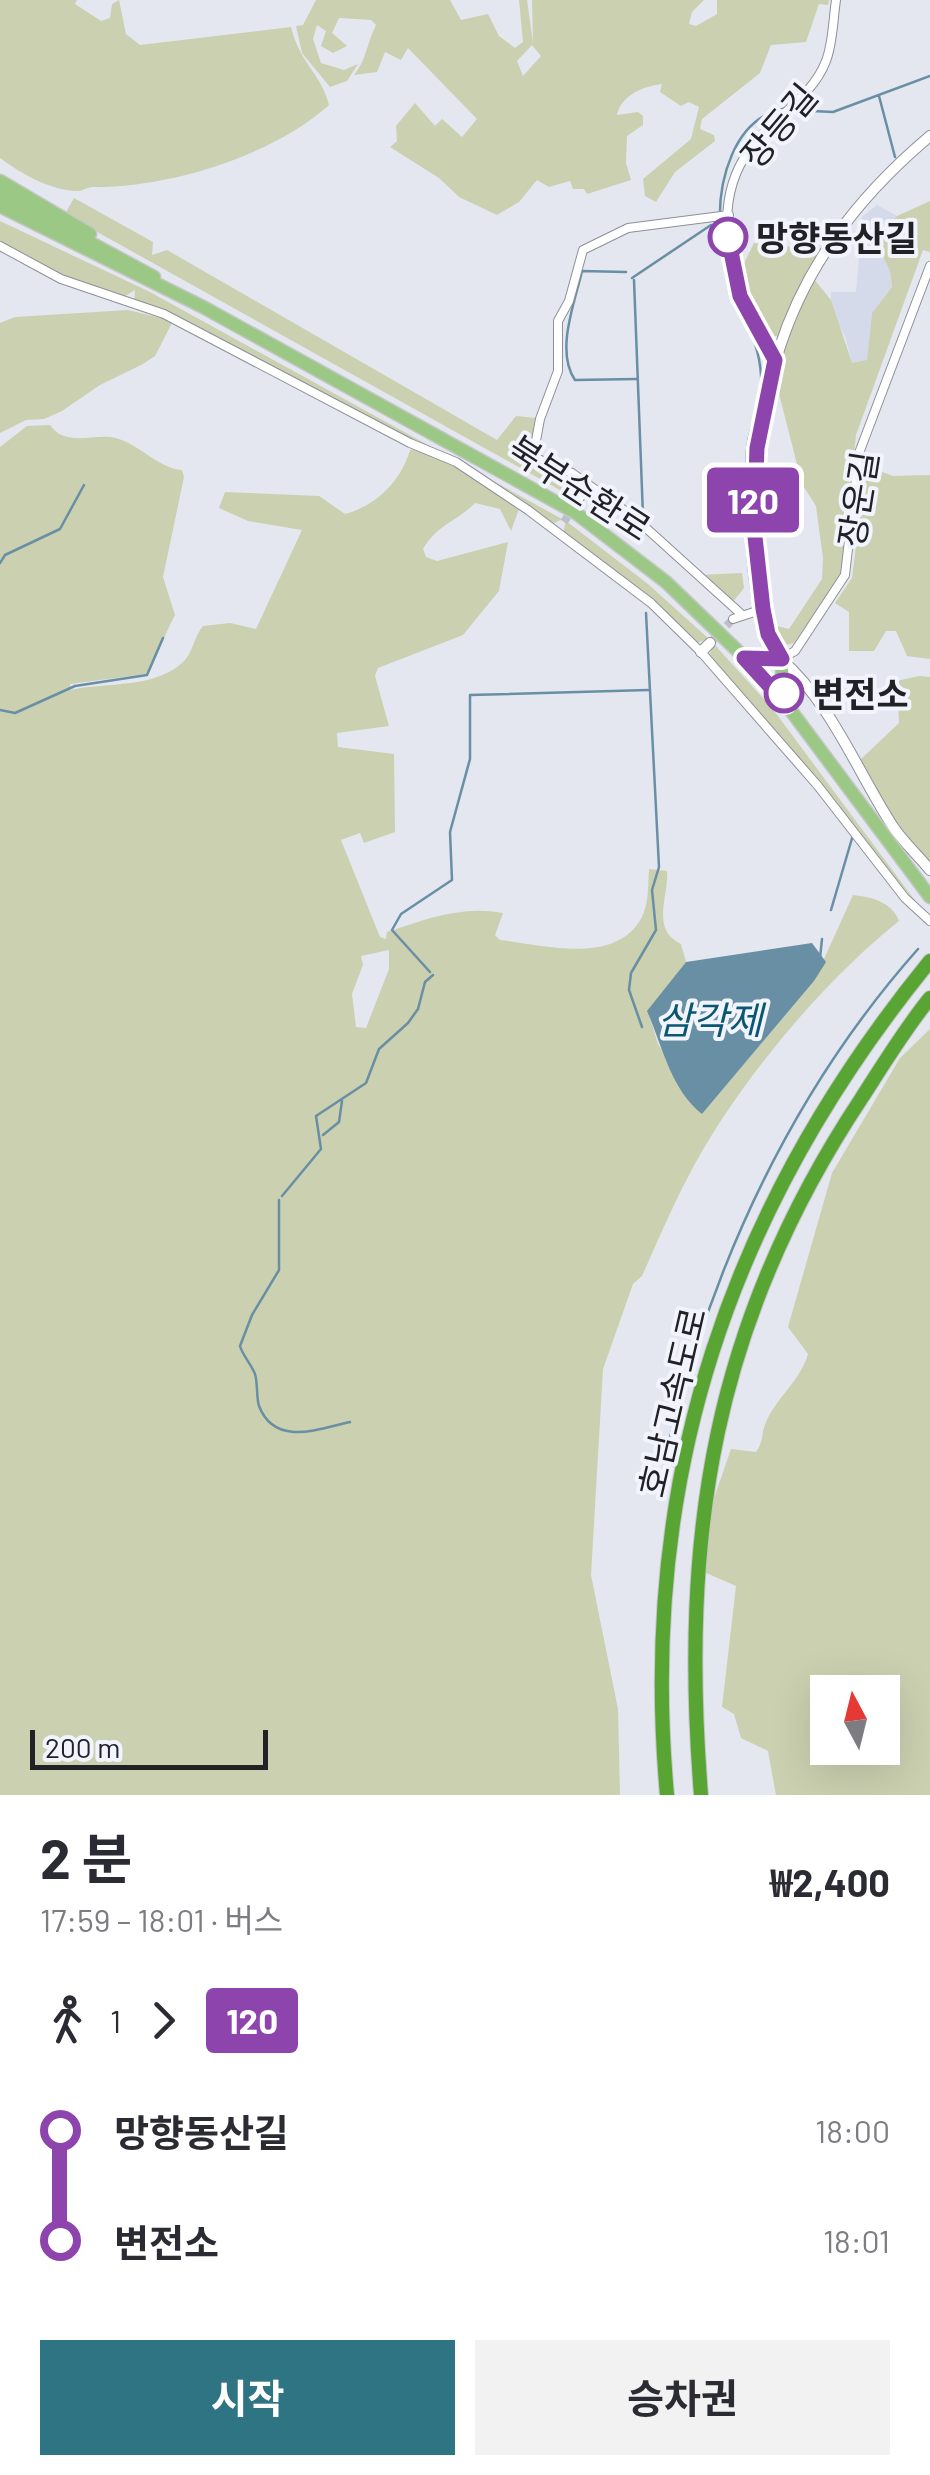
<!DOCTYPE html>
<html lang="ko">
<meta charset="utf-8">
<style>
:root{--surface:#fff;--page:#f2f2f3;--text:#2b2b33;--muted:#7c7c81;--accent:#2f7483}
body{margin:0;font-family:Barlow,"Noto Sans KR",sans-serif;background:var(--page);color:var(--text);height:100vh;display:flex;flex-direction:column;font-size:38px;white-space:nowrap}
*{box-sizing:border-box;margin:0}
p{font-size:32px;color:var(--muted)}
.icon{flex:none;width:55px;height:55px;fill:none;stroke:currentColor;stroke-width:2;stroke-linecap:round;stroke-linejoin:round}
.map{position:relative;height:1795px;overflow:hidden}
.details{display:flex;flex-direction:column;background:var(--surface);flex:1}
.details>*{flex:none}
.badge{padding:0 20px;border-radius:8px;font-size:35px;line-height:65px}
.needle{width:65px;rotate:353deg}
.controls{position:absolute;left:810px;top:1675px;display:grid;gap:20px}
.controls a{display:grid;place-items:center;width:90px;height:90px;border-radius:0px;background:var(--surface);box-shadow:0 10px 40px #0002;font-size:50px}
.scale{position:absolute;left:30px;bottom:25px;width:238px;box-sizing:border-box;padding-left:10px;border:5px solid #212225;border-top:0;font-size:28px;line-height:35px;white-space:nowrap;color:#212225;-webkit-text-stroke:8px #f1f4fd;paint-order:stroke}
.map>.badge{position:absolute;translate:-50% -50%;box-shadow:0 0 0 5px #fff}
.legs{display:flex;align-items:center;gap:15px;height:110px;padding:0 40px;font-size:32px}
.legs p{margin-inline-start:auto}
.headline{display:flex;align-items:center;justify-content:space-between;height:170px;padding:0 40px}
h1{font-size:55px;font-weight:700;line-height:75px}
.cta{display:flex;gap:20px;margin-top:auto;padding:20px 40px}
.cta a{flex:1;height:115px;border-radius:0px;background:var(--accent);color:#fff;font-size:40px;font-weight:700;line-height:115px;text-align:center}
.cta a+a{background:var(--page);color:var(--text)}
ul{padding:0 40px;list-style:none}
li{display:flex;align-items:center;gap:35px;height:110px;font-size:38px}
li i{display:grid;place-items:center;width:15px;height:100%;margin:0 12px;background:currentColor}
li i::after{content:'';width:25px;height:25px;margin:-12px;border:8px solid;border-radius:50%;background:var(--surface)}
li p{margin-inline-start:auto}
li:first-child i{background:linear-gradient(#0000 50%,currentColor 0)}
li:last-child i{background:linear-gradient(currentColor 50%,#0000 0)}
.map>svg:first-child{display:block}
</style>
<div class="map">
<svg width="930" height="1795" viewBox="0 0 930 1795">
<rect width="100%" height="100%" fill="#e4e7f0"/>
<path fill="#d5daea" d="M 877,205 L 897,216 L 876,232 L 860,229 L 862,217 Z
M 861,237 L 874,238 L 890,271 L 892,287 L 872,313 L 867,360 L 862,364 L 852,364 L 845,336 L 831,311 L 831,292 L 856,292 Z"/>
<path fill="#cbd0b0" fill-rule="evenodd" d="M 0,0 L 77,0 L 75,4 L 101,21 L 110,18 L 112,4 L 119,0 L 126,34 L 140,45 L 291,27 C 300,64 321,73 329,105 C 271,157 167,188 92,187 C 87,187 83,191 78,191 C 51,191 20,173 0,158 Z
M 316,0 L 450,0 L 461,20 L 488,14 L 499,36 L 515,48 L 523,42 L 519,0 L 527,0 L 533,43 L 532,0 L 704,0 L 692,12 L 689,24 L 696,26 L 717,14 L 717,0 L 829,0 L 828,5 L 819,4 L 806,42 L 771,45 L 760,73 L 702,119 L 700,129 L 714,135 L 715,141 L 675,172 L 656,202 L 645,196 L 643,179 L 691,139 L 699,107 L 689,102 L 681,106 L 660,92 L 662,84 C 644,86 621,95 617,115 L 638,112 L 643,116 L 643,125 L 627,136 L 626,163 L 631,180 L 587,194 L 584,189 L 573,189 L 570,181 L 549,187 L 537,180 L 519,202 L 497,215 L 459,197 L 439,178 L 390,147 L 397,141 L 396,126 L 415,103 L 435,126 L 442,119 L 462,137 L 477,119 L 408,48 L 401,60 L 385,52 L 377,72 L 354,75 C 366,61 367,43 376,25 L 371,20 L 339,18 L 332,33 L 347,46 L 333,53 L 321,46 L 326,31 L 317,25 L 313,39 L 321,63 L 344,70 L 358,64 L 347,81 L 330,87 L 302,53 L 296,26 L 303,25 ZM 532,45 L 541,56 L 523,76 L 517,61 Z
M 74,198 L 153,242 L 152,255 L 167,250 L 497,440 L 516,416 L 535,418 L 529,458 L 578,480 L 576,499 L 65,214 Z
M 930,201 L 930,252 L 923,250 L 856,435 L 841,574 L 794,643 L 780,646 L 769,624 L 789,629 L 822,579 L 823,558 L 816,506 L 802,484 L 774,374 L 813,278 L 831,300 L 852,363 L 867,360 L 872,313 L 892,287 L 890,271 L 874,238 L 897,216 Z
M 0,221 L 150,292 L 562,519 L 553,524 L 482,475 L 134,302 L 135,290 L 122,298 L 62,277 L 0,242 Z
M 808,238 L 820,248 L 779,336 L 772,336 L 745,294 L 740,272 L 754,243 L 792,247 Z
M 128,310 L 173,321 L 155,356 L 143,364 L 100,385 L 62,411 L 44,419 L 26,420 L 0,433 L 0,323 L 15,317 Z
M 50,425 C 64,446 89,435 110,437 C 136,440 158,469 182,470 L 184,477 L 163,577 L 175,615 C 165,633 159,654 146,674 L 70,684 L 70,690 C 106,682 158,689 185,660 C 193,651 194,637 203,626 L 230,623 L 256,629 L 302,530 L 248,521 L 219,508 L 225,492 L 319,496 L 345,514 C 376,506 401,481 410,450 L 417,448 L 479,479 L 519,509 L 511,531 L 500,509 L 475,503 C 455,523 439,523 423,549 L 426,557 L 437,561 L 508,542 L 499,591 L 463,635 L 378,668 L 375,676 L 389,726 L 337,733 L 338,747 L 394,754 L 395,832 L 364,843 L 360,833 L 341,840 L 380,937 L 386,939 L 387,932 C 426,919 462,905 503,913 L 495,935 L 500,940 C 544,945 616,966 642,917 C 649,903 648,884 649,869 L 667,871 C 669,897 650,929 681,944 L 686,962 L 648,1011 L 658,1044 L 702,1114 L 814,981 L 853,895 C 872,897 892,902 899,921 C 820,984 734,1088 688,1177 C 671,1209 657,1243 642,1276 L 633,1284 L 603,1369 L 591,1575 L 618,1709 L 620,1795 L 0,1795 L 0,447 L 27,426 ZM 389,950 L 389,969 L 366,1028 L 356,1027 L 352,994 L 363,965 L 361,956 Z
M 866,466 L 893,476 L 930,475 L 930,659 L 907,656 L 896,631 L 886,631 L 874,651 L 849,651 L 849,612 L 835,603 L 852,578 Z
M 566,521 L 648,584 L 709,639 L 695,643 L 563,533 Z
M 742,573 L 744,588 L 732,603 L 697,575 Z
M 713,643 L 772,708 L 919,906 L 709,658 Z
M 919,676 L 930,677 L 930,864 L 896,823 L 860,760 L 899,723 L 897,681 Z
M 930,1029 L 930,1795 L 776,1795 L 768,1751 L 741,1738 L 734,1714 L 722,1707 L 736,1586 L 704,1572 L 711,1507 L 731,1449 L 756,1452 C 764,1441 761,1433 766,1422 C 777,1397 800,1381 808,1354 L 788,1327 L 832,1173 L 900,1058 ZM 828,1692 L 882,1692 L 882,1748 L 828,1748 Z"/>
<path fill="#688fa3" d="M 812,943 L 826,962 L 814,981 L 702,1114 C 671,1090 662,1045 647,1011 L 686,962 Z"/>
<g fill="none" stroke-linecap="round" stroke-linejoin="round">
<path stroke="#688fa3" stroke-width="2.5" d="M 879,96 L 895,157
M 791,110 L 833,112 L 930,76
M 720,225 C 718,182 733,119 783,109
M 724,250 C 730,293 759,334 761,375 C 763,401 749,425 747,450 C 743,503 745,551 753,603
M 626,272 L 582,271 C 575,302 555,351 575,380 L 636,379
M 632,278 L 711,225
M 634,280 L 643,516
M 0,563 L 5,555 L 60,529 L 84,485
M 0,710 L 15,713 L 75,686 L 147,675 L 163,638
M 831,910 L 853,835
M 820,958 L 822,939
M 430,972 L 392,930 L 401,914 L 452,880 L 450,832 L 470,759 L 470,695 L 648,690
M 642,1027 L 629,990 L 631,973 L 656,930 L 652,890 L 659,867 L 646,613
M 323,1135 L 339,1122 L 342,1101
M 282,1196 L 321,1149 L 316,1116 L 366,1083 L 379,1049 L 408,1023 L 418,1009 L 425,982 L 433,975
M 279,1200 L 279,1270 L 252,1315 L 240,1346 C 243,1356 251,1364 255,1374 C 258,1384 256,1396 259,1406 C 275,1447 318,1429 350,1422
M 668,1445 C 714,1261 791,1092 918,949"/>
<path stroke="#bdc0c7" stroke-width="8" stroke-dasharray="8 4" stroke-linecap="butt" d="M 564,522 L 579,499
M 710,643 L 733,619"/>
<defs>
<path id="minor" d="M 729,215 L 628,228 L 583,250 L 569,301 L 558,321 L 558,371 L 540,419 L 533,457 L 572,473 L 635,518 L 740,613
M 0,246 L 61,279 L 164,314 L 410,443 L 456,462 L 528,510 L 651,603 L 701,652 L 818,786 L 905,898 L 930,921
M 775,361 C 737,302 703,213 750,149 C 772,118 812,98 826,61 C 833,43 833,20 836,0
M 579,499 L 588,485
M 733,619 L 763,609 L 781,659 L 795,651 L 845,575 L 859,453 L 930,266"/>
<path id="tertiary" d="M 763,609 C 741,413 773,268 930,136
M 701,652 L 710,643
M 781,659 C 830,702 856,768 890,822 C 900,839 917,854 930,870"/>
<path id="primary" d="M 0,181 L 90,234
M 0,194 L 154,277
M 0,206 L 203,307 L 576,513 L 666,582 L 744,657 L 786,704 L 930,897
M 744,657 L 781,659 L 785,701"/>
<path id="motorway" d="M 667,1795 C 638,1478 730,1206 930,961
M 701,1795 C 680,1532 714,1321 861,1099 C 883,1065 904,1030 930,998"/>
</defs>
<use href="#minor" stroke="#8d9098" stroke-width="10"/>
<use href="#tertiary" stroke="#8d9098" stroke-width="12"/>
<use href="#primary" stroke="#c5c6c6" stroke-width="15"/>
<use href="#motorway" stroke="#c5c6c6" stroke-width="16"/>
<use href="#minor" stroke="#fff" stroke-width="8"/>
<use href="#tertiary" stroke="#fff" stroke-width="10"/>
<use href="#primary" stroke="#9bc985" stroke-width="12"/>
<use href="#motorway" stroke="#58a534" stroke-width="14"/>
</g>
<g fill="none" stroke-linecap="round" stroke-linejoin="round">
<defs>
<path id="line-1" d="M 728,237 L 740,296 L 775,360 L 757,448 L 754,528 L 763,609 L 768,634 L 782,659 L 744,658 L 786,704 L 784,693"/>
</defs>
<use href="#line-1" stroke="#fff" stroke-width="22"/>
<use href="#line-1" stroke="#8e44ad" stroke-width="15"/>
</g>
<g fill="#fff" stroke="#8e44ad" stroke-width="5">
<circle cx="728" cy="237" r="18"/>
<circle cx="784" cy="693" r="18"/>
</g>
<g text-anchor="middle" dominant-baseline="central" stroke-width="8" stroke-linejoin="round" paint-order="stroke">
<g font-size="35" fill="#212225" stroke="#f1f4fd">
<text transform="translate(778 125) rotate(-50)">장등길</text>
<text transform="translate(580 487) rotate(33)">북부순환로</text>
<text transform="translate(857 499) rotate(-81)">장운길</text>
<text transform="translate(671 1402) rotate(-77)">호남고속도로</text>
</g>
<g font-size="35" font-weight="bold" fill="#212225" stroke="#f1f4fd" text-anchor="start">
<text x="756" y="237">망향동산길</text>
<text x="812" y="693">변전소</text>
</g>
<g font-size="38" font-style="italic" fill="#0a5673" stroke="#f1f4fd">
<text x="710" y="1019">삼각제</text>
</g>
</g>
</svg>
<div class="controls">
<a><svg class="needle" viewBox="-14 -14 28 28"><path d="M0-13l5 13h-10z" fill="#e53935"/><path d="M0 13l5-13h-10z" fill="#7c7c81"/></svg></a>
</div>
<div class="scale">200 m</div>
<b class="badge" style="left:753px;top:500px;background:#8e44ad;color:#fff">120</b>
</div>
<section class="details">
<div class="headline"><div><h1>2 분</h1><p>17:59 – 18:01 · 버스</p></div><b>₩2,400</b></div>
<div class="legs"><svg class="icon" aria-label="walk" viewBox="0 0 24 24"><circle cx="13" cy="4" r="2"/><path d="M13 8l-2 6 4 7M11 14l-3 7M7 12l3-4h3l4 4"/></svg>1<svg class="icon" aria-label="forward" viewBox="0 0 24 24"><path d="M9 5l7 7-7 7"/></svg><b class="badge" style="background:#8e44ad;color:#fff">120</b></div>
<ul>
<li><i style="color:#8e44ad"></i><b>망향동산길</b><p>18:00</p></li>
<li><i style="color:#8e44ad"></i><b>변전소</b><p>18:01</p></li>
</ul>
<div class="cta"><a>시작</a><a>승차권</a></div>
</section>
